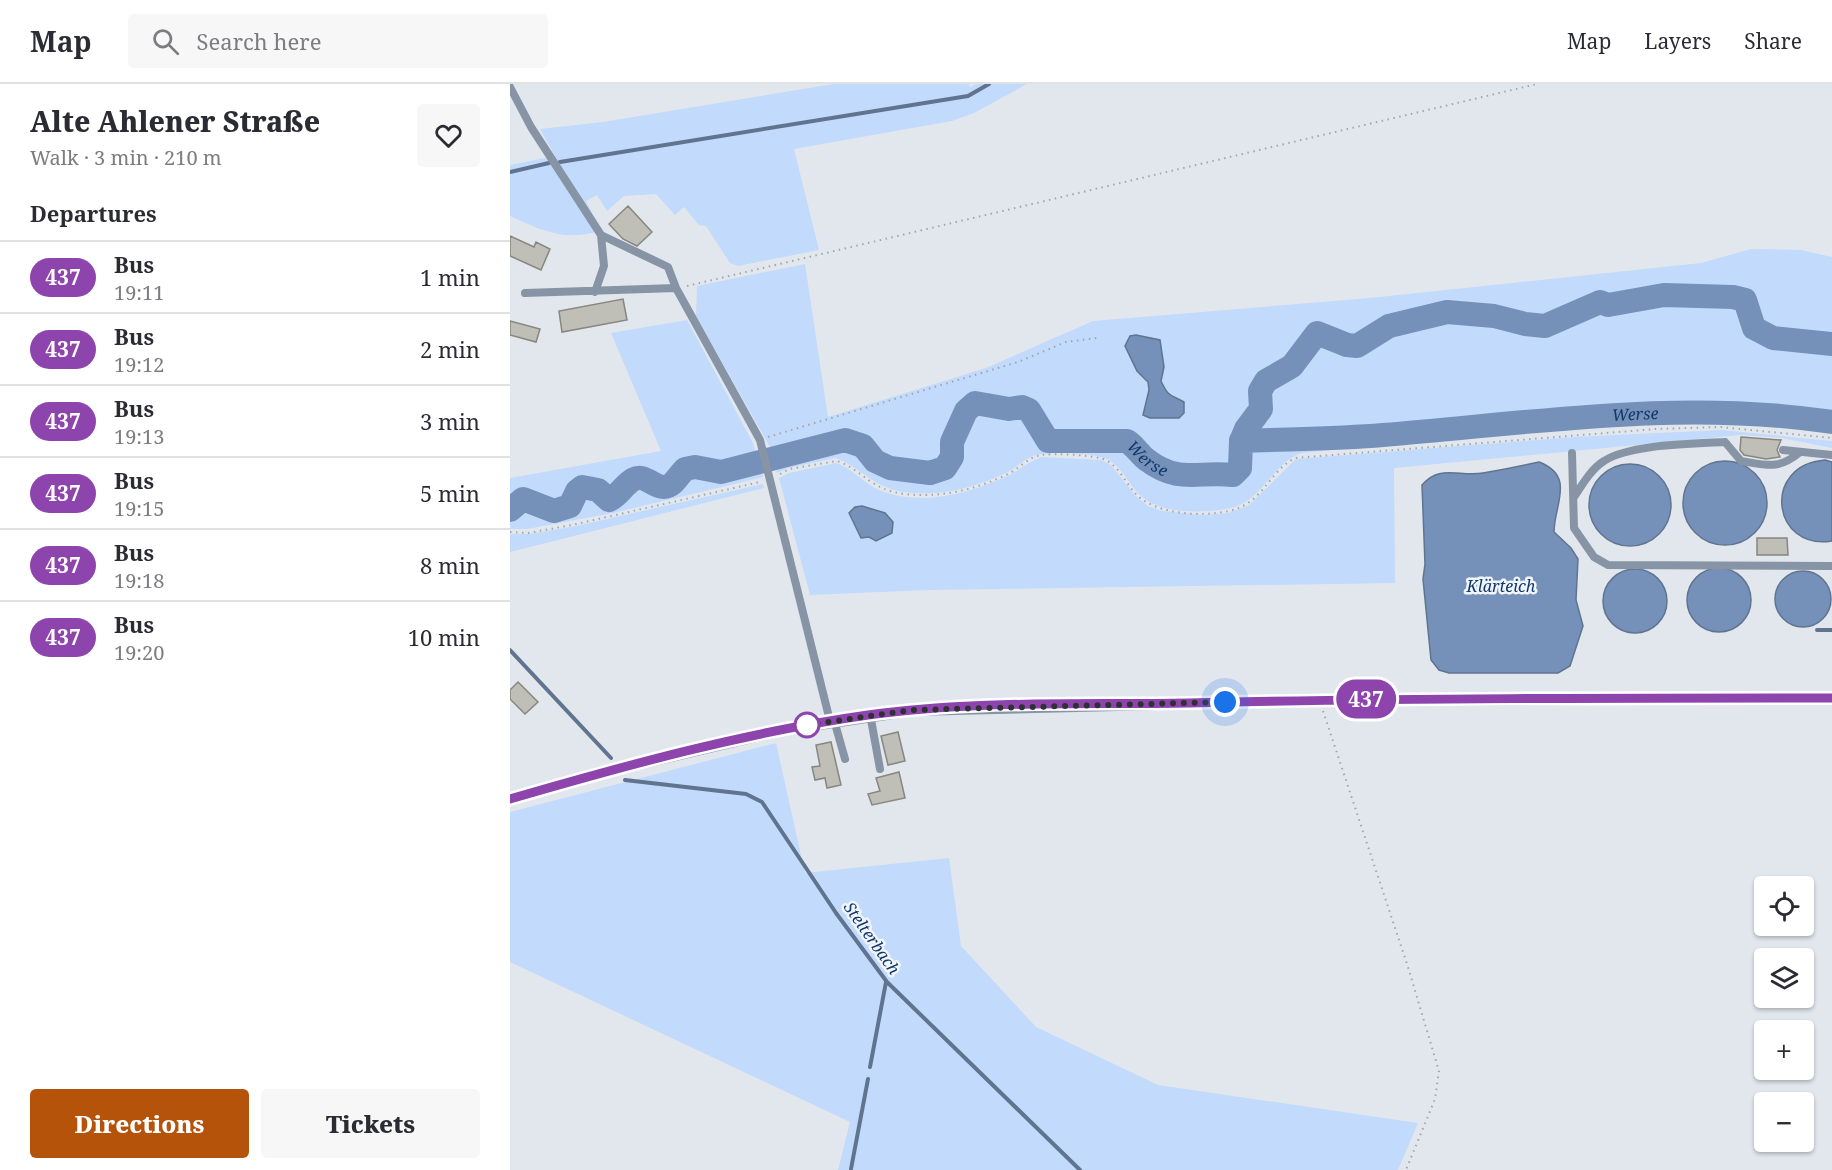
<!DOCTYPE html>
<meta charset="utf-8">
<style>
:root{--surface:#fff;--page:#f7f7f7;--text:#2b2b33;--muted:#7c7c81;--line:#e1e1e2;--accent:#b45309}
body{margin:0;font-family:"Noto Serif",serif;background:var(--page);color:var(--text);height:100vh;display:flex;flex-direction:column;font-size:22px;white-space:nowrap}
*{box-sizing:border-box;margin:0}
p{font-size:20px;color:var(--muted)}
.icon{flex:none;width:33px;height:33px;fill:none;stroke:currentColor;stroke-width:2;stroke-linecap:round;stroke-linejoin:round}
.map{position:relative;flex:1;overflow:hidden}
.side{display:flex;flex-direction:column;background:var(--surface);width:510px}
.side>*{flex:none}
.badge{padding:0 12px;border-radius:20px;font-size:21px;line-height:39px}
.buttons{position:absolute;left:1244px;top:792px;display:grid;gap:12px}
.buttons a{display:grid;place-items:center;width:60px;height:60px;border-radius:6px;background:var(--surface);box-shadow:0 2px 4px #0004;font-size:30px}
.you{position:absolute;width:30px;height:30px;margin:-15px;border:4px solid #fff;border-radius:50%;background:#1a73e8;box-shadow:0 0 0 9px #1a73e833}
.map>.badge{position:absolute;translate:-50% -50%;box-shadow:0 0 0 3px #fff}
h2{padding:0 30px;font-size:22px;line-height:54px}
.round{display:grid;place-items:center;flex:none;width:63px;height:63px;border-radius:6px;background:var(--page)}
.head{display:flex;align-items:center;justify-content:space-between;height:102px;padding:0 30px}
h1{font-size:28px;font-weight:800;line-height:45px}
.button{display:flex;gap:12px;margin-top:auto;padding:12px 30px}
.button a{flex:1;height:69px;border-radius:6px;background:var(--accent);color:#fff;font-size:24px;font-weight:800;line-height:69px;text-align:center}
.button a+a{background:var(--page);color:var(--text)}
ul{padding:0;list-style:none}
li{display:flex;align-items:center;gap:18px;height:72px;padding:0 30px;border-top:2px solid var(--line)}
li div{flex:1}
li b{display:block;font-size:22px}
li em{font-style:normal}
li .badge{min-width:66px;font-weight:700;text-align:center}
header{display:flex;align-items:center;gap:36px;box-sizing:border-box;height:84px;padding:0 30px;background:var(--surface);border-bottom:2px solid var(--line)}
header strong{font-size:28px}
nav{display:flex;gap:33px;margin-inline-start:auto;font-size:21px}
.search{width:420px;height:54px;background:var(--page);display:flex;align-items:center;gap:15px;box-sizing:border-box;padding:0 21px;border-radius:6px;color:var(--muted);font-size:22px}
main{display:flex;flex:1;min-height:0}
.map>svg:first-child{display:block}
</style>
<header>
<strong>Map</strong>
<div class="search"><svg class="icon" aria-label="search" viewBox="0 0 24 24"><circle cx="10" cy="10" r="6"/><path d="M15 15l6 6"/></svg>Search here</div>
<nav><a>Map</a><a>Layers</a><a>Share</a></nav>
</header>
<main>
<section class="side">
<div class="head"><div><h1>Alte Ahlener Straße</h1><p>Walk · 3 min · 210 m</p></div><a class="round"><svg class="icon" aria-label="heart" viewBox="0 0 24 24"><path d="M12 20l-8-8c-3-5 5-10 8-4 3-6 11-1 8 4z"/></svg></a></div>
<h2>Departures</h2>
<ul>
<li><span class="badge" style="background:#8e44ad;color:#fff">437</span><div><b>Bus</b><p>19:11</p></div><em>1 min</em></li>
<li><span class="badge" style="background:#8e44ad;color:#fff">437</span><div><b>Bus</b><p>19:12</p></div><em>2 min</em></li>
<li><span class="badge" style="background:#8e44ad;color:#fff">437</span><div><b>Bus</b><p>19:13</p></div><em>3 min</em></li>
<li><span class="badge" style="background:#8e44ad;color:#fff">437</span><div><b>Bus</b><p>19:15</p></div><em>5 min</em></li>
<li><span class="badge" style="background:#8e44ad;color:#fff">437</span><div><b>Bus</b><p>19:18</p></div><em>8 min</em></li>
<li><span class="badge" style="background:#8e44ad;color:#fff">437</span><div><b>Bus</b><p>19:20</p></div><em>10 min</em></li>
</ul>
<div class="button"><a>Directions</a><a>Tickets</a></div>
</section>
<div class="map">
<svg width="1322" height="1086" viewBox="0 0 1322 1086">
<rect width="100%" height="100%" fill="#e2e7ee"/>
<path fill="#c2dafb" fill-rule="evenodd" d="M 323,0 L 459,0 L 460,3 L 466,0 L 517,0 L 464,29 L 442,37 L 284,65 L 309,166 L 228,182 L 220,179 L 196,142 L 189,141 L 174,123 L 165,131 L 146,110 L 114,112 L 97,127 L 87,111 L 76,117 L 91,146 C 57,159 31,146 0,132 L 0,81 L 45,72 L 30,45 L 93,38 Z
M 1241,165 L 1291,166 L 1322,173 L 1322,349 C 1285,344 1247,339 1209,338 C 1070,336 929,357 791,369 C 761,380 752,420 716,425 C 689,429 646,431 626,407 C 615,394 608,377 591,373 C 577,369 535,367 523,372 C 513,376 505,385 496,389 C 465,404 428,413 394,408 C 361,403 352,383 325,374 L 278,384 L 267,389 L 260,363 L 186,232 L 187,202 L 295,180 L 318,333 L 476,284 L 583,237 L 860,214 L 1191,179 Z
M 177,236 L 242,357 L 253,393 L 103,429 L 17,445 L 0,445 L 0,394 L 151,367 L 101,249 Z
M 1211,346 L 1322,357 L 1322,364 L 1272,354 L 1231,351 L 884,384 L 885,499 L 419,506 L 300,511 L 269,394 L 279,389 L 326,379 C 342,384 353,399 369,406 C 409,423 458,410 495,393 C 508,388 518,377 532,373 L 591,376 L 601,381 L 625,411 L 638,422 L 652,427 L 693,431 L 718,429 L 739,421 L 786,375 L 1064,353 ZM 352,422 C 365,426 375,426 383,438 L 377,452 L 366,457 L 359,453 L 349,452 L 339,429 Z
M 253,400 L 254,404 L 0,468 L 0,450 L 18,450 L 61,443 Z
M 266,659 L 295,789 L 439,774 L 451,862 L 526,943 L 648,1001 L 908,1039 L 888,1086 L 328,1086 L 340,1038 L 0,878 L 0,728 Z"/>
<path fill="#7591b9" stroke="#607490" stroke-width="1.5" d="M 626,251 L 650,256 L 654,283 L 651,297 C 659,314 660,310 674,318 L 674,329 L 669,334 L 640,334 L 633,331 L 639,306 L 638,298 L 627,287 L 615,262 L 620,252 Z
M 1315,376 L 1322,378 L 1322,457 C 1262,467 1251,381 1315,376 Z
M1173 419a42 42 0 1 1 84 0a42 42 0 1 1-84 0Z
M 1029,378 C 1066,392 1044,421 1044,448 L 1061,464 L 1068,475 L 1066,516 L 1073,542 L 1060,582 L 1048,589 L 939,589 L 929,586 L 921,576 L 913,495 L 915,480 L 912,401 C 930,380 949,393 973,389 C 992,386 1010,382 1029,378 Z
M1079 421a41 41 0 1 1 82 0a41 41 0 1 1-82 0Z
M 352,422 L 375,429 L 383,438 L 382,449 L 366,457 L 359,453 L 351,454 L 339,429 L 345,423 Z
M1177 516a32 32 0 1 1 64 0a32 32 0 1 1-64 0Z
M1093 517a32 32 0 1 1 64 0a32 32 0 1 1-64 0Z
M1265 515a28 28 0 1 1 56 0a28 28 0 1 1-56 0Z"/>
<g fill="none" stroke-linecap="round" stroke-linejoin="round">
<path stroke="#607490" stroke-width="4" d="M 50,78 L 458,12 L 479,0
M 0,88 L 39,79
M 1307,546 L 1322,546
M 0,566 L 101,674
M 115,696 L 236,710 L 252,718 L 326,829 L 377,898 L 570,1086
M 360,983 L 376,898
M 341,1085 L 358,995"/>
<g stroke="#7591b9" stroke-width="24">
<path d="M 731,357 L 736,345 L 751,325 L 750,307 L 756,297 L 782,282 L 807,249 L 837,261 L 847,262 L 879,242 L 937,228 L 984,232 L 1015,240 L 1035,242 L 1090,218 L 1098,221 L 1154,211 L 1223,213 L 1235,216 L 1244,244 L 1263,254 L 1322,260"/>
<path id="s1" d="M 0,426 L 13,415 L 44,427 L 60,422 L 67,407 L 72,403 L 88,406 L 99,416 C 109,412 114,400 124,395 C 137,388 148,412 163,399 C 167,395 171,389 175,385 L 185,383 L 211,388 L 335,356 L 353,362 L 365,377 L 380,384 L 420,389 L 435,384 L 442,373 L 442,358 L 456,327 L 465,319 L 499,325 L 512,323 L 519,326 L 538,357 L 617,357 C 625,362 630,371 637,376 C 669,400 687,387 723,391 L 730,384 L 731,357 C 778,355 826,355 873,351 C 1023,339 1171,315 1322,338"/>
</g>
</g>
<path fill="#c0bfb7" stroke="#87867f" stroke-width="1.5" d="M 118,122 L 142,148 L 127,162 L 113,155 L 99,140 Z
M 0,152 L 24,163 L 26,158 L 40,165 L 31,186 L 0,172 Z
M 113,215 L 117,236 L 52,248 L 49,227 Z
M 0,237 L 30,245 L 26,258 L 0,251 Z
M 1231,353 L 1271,356 L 1267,366 L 1270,373 L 1256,375 L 1234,371 L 1230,366 Z
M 1247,454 L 1277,454 L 1278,471 L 1247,471 Z
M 8,598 L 28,618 L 15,630 L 0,615 L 0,606 Z
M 388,648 L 395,677 L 378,681 L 371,652 Z
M 321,658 L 331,701 L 317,704 L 315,694 L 305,696 L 302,683 L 310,682 L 306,661 Z
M 389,688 L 395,714 L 362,721 L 358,710 L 370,707 L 366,694 Z"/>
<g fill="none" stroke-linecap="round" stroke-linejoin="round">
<path stroke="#a2a6ab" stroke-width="2" stroke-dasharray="1.5 4.5" stroke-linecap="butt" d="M 177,202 L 1027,0
M 258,353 L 508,278 L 556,258 L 587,254
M 270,390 L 279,385 L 327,377 C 353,386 360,406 395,410 C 430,414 464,406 496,391 C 508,386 518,373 531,371 C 548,369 574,371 590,374 C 607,378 614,397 625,409 C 645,431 692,433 719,427 C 754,419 758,388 785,374 L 1146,345 L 1210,343 L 1322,354
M 0,448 L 18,449 L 62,441 L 250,398
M 813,627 L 898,883 L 929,987 L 925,1015 L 896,1086"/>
<path stroke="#8794a6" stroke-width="8" d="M 0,3 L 21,43 L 91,151 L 94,182 L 85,208
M 91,151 L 158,183 L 166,204
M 15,209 L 166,204 L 250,356 L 320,637
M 1273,366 L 1322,371
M 1062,369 L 1064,444 L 1084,473 L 1098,481 L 1322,482
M 1064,413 C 1072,401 1081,385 1094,377 C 1120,360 1183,360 1215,358 L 1231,377 C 1257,381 1268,386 1289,369
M 360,630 L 370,685
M 324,636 L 335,675"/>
<path stroke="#8794a6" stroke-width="12" d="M 0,715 L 89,689 L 276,645 L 403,626 L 809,616 L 1322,614"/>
</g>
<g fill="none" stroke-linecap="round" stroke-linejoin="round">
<defs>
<path id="line" d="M 0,715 C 117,681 237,648 358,631 C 464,616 573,621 679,619 C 894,614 1108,614 1322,614"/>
</defs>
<use href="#line" stroke="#fff" stroke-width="14"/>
<use href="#line" stroke="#8e44ad" stroke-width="9"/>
<path stroke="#2e3032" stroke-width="6" stroke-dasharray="0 10.8" d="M 297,641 L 402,626 L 715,618"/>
</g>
<circle fill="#fff" stroke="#8e44ad" stroke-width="3" cx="297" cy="641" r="12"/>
<g text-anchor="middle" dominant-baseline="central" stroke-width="5" stroke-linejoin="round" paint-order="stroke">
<g font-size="16" font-style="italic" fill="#103768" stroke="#f0f4fb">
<text stroke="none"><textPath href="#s1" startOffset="1284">Werse</textPath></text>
<text stroke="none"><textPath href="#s1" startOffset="762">Werse</textPath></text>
<text x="991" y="502">Klärteich</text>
<text transform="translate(362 854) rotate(55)">Stelterbach</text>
</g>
</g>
</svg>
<div class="buttons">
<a><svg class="icon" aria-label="locate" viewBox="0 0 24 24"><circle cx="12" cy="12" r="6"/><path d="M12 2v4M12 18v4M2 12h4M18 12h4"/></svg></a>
<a><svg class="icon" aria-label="layers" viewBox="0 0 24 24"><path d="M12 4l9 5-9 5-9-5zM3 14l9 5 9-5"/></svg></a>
<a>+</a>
<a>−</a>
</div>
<div class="you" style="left:715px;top:618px"></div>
<b class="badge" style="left:856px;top:615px;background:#8e44ad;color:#fff">437</b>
</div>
</main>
